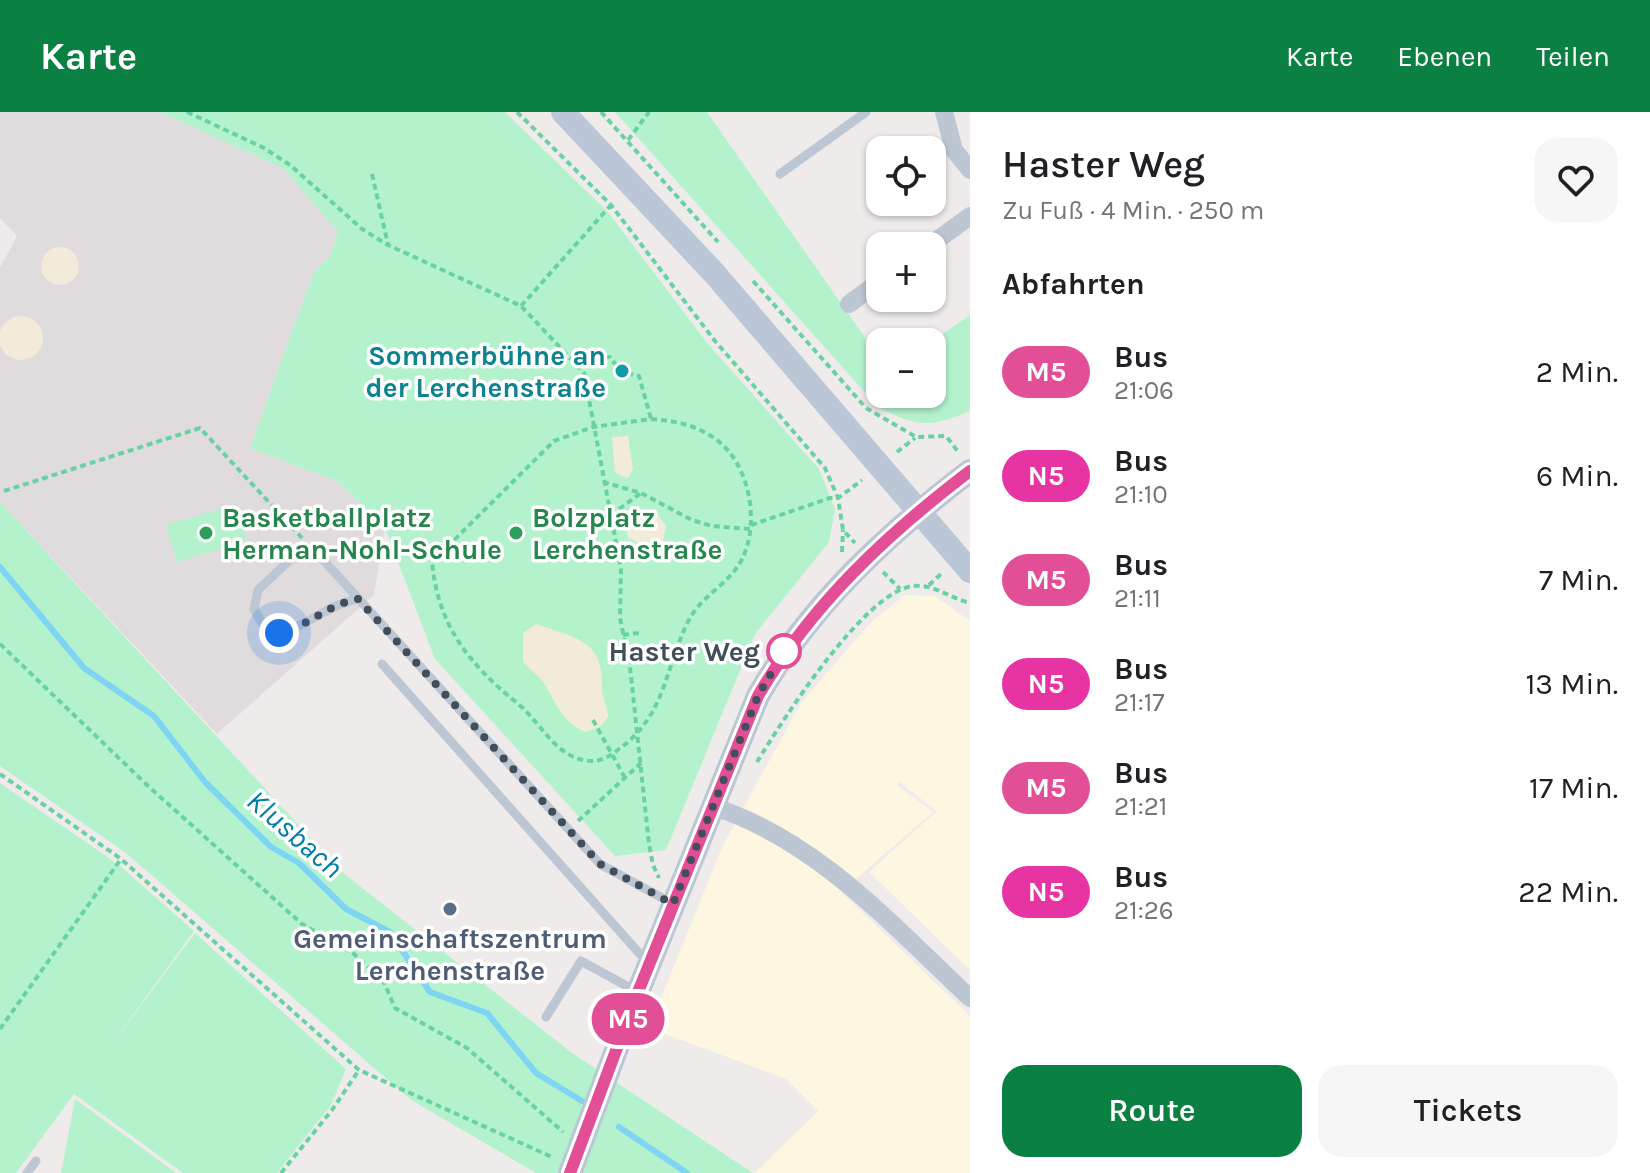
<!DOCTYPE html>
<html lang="de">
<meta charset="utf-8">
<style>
:root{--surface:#fff;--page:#f6f6f6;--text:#202124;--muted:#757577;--accent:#0b8043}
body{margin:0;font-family:Karla,sans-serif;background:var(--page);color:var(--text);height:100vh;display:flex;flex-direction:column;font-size:30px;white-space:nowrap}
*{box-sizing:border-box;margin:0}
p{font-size:26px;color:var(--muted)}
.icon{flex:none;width:44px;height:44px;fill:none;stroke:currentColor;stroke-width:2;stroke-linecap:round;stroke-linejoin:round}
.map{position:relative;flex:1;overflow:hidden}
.sheet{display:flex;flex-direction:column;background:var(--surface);width:680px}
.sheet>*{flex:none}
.badge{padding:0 16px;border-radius:26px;font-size:28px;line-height:52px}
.fabs{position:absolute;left:866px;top:24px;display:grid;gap:16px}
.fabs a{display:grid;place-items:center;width:80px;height:80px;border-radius:16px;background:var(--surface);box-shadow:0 2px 6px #0004;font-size:40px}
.you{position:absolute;width:40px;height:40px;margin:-20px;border:6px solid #fff;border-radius:50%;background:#1a73e8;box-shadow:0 0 0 12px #1a73e833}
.map>.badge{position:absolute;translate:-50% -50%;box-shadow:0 0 0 4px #fff}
h2{padding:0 32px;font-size:30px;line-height:72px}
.round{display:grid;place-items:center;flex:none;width:84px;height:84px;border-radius:24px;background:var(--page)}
.head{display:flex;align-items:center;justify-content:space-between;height:136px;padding:0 32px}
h1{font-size:38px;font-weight:600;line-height:60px}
.primary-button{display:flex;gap:16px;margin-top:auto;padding:16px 32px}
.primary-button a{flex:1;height:92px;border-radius:24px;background:var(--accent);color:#fff;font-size:32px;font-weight:600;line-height:92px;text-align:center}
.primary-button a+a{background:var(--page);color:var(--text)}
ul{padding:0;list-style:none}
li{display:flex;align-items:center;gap:24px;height:104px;padding:0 32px}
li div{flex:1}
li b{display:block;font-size:30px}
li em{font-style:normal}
li .badge{min-width:88px;font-weight:700;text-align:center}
header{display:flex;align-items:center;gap:48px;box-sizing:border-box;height:112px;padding:0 40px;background:var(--accent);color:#fff}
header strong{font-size:38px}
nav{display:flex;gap:44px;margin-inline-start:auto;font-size:28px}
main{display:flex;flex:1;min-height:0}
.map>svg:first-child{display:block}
</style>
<header>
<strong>Karte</strong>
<nav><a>Karte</a><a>Ebenen</a><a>Teilen</a></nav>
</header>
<main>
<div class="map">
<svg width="970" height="1061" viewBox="0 0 970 1061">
<rect width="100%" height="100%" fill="#efebeb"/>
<path fill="#fdf6e0" d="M 905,483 L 935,484 L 970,509 L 970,858 L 869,760 L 937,699 L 899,670 L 897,673 L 933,700 L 841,780 L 970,904 L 970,1061 L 755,1061 L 818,999 L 786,967 L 649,916 L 723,733 L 801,591 L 870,511 Z"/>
<path fill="#e0dcdd" d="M 0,0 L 160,0 L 284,57 L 338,120 L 330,144 L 314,159 L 250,336 L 339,370 L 385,416 L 374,483 L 217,622 L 0,390 L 0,156 L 17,124 L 0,106 Z"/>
<path fill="#b4f2ce" d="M 160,0 L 505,0 L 608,100 L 708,232 L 819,357 L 835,397 L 829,430 L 755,522 L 666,738 L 615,744 L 435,547 L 385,416 L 339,370 L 250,336 L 314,159 L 330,144 L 338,120 L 284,57 Z
M 615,0 L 707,0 L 880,247 L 880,282 L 932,282 L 931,230 L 970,203 L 970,299 C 930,316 916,315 878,295 Z
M 0,390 L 342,760 L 572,941 L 753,1061 L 536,1061 L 411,988 L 126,741 L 0,654 Z
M 235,392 L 246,429 L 177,450 L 166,413 Z
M 0,671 L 119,753 L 194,819 L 104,943 L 195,821 L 346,957 L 331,993 L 277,1061 L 183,1061 L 74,982 L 16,1061 L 0,1061 Z
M 75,987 L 176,1061 L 61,1061 Z"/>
<path fill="#f2ebd9" d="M41 154a19 19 0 1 1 38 0a19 19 0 1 1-38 0Z
M-1 226a22 22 0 1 1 44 0a22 22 0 1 1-44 0Z
M 628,324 L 633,357 L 628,366 L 615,361 L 612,325 Z
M 647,398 L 656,401 L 666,414 L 663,430 L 639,431 L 628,426 C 624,409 629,402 647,398 Z
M 536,512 C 574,526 604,527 602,575 C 601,584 608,594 608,605 L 601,614 L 586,620 C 563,611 557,593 545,573 C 540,565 530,557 523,550 L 523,521 Z"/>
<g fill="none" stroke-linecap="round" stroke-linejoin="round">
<path stroke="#7dd5f3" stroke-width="6" d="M 0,455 L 84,556 L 154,604 L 205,670 L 271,735 L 299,751 L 346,797 L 390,820 L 430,880 L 487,901 L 536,961 L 582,989
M 619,1015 L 687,1061"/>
<path stroke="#69d2a3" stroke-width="4" stroke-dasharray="6 4" stroke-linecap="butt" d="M 187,0 L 264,36 L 290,53 L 362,117 L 388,133 L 521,194 L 584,261 L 621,457 L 620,506 L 630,555 L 649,732 L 653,753 L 659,766
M 517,0 L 611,93 L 715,229 L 825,356 L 838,386 L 843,418 L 855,431
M 601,0 L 718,130
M 628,28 L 649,0
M 372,62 L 388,133
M 753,169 L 866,296 L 916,325 L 946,324 L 959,341
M 521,194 L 611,93
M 575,247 L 610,245 L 621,260 L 639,264 L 651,307
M 651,307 C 674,309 694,312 714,326 C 749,349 761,410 742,447 C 731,470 703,483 690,506 C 664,555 668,601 619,637 C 612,643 602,649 592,649 C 556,648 542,611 517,591 C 469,552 438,514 432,450 L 554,329 L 593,315 Z
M 897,340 L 915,326
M 603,370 L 641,381 L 692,408 L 712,414 L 751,417
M 4,379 L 200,316 L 304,428
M 611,403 L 641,381
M 751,413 L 830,386 L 838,386 L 862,368
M 842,440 L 843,418
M 883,460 L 900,477
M 929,473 L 942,461
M 623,523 L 639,521
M 0,532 L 147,673 L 302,812 L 354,842 L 383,868 L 395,896 L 467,936 L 563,1020
M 593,608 L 625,666
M 757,650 C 782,609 864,480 913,474 C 935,472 949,486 970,491
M 0,662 L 121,747 L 359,958 L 552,1045
M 578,709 L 641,651
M 0,917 L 121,747
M 281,1061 L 332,998 L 359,958"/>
<path stroke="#bdc7d3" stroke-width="9" d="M 780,62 L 866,0
M 358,487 C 328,492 309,514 279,521 L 263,513 L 254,497 L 258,478 L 296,442 L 317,441 L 600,752 L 673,792
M 382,552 L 647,850
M 546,905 L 581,849 L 636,879
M 27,1061 L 36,1049"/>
<path stroke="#bdc7d3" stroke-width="18" d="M 944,0 L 954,38 L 970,58
M 929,134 L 970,104
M 849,192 L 880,169
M 714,695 C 817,728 893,814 970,886"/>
<path stroke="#bbc7d7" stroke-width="24" d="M 563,0 L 714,161 L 970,459
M 570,1061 L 638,880 L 758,584 C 810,493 887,422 970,359"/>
</g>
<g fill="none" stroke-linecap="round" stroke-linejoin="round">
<defs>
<path id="line" d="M 570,1061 L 638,880 L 758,584 C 811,493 887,422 970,359"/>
</defs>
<use href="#line" stroke="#fff" stroke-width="18"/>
<use href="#line" stroke="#e24f97" stroke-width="12"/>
<path stroke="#424e5a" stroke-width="8" stroke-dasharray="0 14.4" d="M 279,521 C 309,514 328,492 358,487 L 600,752 L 673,792 L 758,584 L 784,539"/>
</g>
<circle fill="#0f9aa8" stroke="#fff" stroke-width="3" cx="622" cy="259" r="8"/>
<g fill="#2e9e5b" stroke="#fff" stroke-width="3">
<circle cx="206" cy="421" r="8"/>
<circle cx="516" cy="421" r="8"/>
</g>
<circle fill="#fff" stroke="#e24f97" stroke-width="4" cx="784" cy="539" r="16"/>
<circle fill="#5c6f8a" stroke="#fff" stroke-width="3" cx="450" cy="797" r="8"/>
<g text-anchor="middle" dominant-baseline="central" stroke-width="7" stroke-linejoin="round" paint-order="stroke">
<g font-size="28" font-weight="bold" fill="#0d838f" stroke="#fff" text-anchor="end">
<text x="606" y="243">Sommerbühne an<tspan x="606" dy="32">der Lerchenstraße</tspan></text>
</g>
<g font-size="28" font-weight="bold" fill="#27864d" stroke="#fff" text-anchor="start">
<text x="222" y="405">Basketballplatz<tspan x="222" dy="32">Herman-Nohl-Schule</tspan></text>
<text x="532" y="405">Bolzplatz<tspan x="532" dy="32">Lerchenstraße</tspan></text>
</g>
<g font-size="28" font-weight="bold" fill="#424e5a" stroke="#fff" text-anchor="end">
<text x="760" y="539">Haster Weg</text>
</g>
<g font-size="28" font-weight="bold" fill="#4e5e75" stroke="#fff">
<text x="450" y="826">Gemeinschaftszentrum<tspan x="450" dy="32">Lerchenstraße</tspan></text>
</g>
<g font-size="30" font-style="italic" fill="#027da7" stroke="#fff">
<text transform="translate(295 722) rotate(41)">Klusbach</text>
</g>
</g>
</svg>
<div class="fabs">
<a><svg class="icon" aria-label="locate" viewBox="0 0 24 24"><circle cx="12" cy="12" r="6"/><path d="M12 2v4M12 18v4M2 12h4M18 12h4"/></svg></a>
<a>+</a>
<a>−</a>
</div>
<div class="you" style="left:279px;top:521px"></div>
<b class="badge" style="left:628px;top:907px;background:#e24f97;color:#fff">M5</b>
</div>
<section class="sheet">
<div class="head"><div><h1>Haster Weg</h1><p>Zu Fuß · 4 Min. · 250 m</p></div><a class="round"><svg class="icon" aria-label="heart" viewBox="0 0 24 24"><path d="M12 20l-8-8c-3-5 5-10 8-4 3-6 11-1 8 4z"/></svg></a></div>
<h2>Abfahrten</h2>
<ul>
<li><span class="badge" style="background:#e24f97;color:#fff">M5</span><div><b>Bus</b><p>21:06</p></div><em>2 Min.</em></li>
<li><span class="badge" style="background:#e634a3;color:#fff">N5</span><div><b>Bus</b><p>21:10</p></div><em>6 Min.</em></li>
<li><span class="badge" style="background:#e24f97;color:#fff">M5</span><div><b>Bus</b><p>21:11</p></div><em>7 Min.</em></li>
<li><span class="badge" style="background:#e634a3;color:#fff">N5</span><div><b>Bus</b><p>21:17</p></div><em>13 Min.</em></li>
<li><span class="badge" style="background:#e24f97;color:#fff">M5</span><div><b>Bus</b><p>21:21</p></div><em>17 Min.</em></li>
<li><span class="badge" style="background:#e634a3;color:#fff">N5</span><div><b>Bus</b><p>21:26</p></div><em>22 Min.</em></li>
</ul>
<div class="primary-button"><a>Route</a><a>Tickets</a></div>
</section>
</main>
